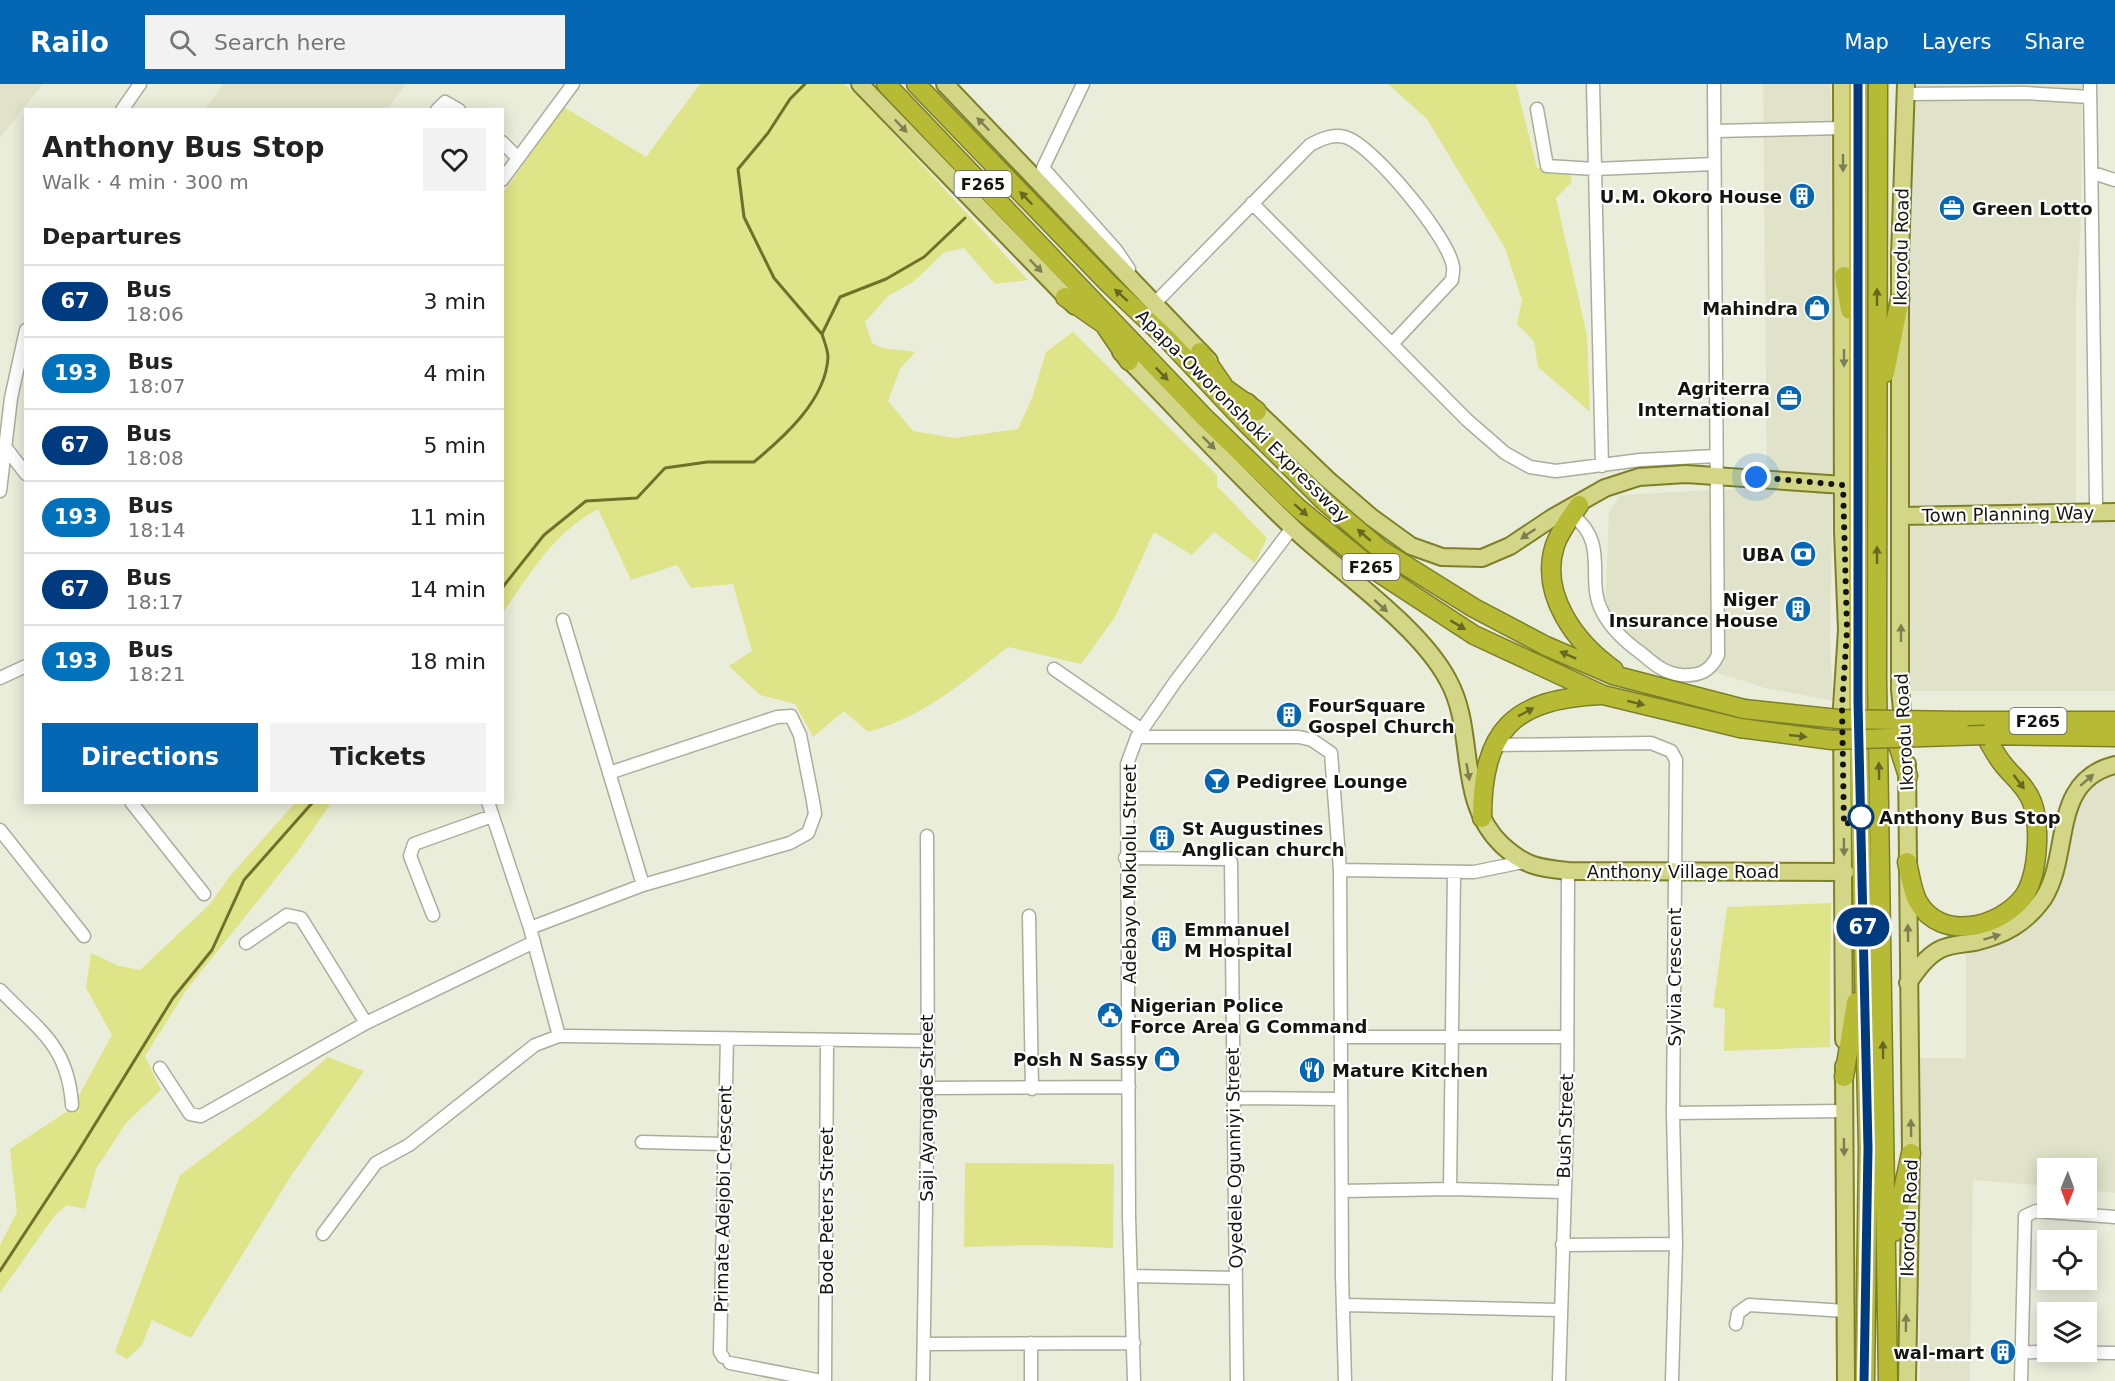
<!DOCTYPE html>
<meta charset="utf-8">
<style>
:root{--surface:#fff;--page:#f2f2f2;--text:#222;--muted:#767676;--line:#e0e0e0;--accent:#0566b3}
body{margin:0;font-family:"DejaVu Sans",sans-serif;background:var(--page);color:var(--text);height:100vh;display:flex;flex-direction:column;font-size:22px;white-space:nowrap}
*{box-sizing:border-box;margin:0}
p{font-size:20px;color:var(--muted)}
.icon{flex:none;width:33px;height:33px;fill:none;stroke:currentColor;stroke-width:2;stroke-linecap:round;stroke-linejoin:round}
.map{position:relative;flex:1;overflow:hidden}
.sheet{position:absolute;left:24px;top:24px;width:480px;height:696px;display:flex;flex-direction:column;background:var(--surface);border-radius:0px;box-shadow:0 3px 15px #0003}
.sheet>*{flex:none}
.badge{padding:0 12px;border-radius:20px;font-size:21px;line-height:39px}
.needle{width:39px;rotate:181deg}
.fabs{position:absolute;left:2037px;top:1074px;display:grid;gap:12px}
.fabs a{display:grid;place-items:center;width:60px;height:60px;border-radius:0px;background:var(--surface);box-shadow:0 3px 15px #0003;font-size:30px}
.you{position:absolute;width:30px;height:30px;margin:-15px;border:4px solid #fff;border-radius:50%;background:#1a73e8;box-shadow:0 0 0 9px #1a73e833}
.map>.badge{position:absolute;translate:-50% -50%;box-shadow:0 0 0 3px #fff}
h2{padding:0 18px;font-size:22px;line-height:54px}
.round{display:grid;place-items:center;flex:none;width:63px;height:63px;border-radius:0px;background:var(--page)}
.summary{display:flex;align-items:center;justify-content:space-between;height:102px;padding:0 18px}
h1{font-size:28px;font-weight:700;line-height:45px}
.button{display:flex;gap:12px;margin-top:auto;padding:12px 18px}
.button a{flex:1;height:69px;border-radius:0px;background:var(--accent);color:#fff;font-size:24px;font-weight:700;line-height:69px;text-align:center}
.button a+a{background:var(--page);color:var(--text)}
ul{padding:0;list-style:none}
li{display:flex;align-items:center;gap:18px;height:72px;padding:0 18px;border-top:2px solid var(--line)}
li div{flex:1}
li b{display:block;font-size:22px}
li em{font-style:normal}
li .badge{min-width:66px;font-weight:700;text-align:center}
header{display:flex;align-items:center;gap:36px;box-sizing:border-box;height:84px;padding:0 30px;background:var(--accent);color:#fff}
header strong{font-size:28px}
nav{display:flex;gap:33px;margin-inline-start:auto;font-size:21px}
.search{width:420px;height:54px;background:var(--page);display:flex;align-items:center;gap:15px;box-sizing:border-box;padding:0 21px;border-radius:0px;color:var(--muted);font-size:22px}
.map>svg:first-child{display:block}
</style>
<header>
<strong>Railo</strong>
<div class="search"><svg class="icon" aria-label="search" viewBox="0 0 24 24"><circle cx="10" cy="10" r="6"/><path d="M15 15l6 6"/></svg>Search here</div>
<nav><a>Map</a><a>Layers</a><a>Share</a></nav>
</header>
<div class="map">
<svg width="2115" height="1297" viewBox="0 0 2115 1297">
<rect width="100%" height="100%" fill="#ebeddb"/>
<path fill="#e0e3c9" d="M 0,0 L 43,0 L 0,54 Z
M 223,0 L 406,0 L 388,25 L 205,25 Z
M 1763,0 L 1831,0 L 1833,386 L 1830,556 L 1833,617 L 1765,604 L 1706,585 L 1666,586 L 1605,528 L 1609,428 L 1620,411 L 1767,403 Z
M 1908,0 L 2082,0 L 2081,137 L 2076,220 L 2076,436 L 2115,436 L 2115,607 L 1908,607 Z
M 2115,691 L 2115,1109 L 2087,1106 L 2086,1084 L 2048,1084 L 2047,1102 L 1973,1096 L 1970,1297 L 1920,1297 L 1917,974 L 1966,974 L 1966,864 L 2025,839 L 2055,812 L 2081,704 Z"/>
<path fill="#dee488" d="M 700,0 L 845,0 L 881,36 L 1028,196 L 995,200 L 964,164 L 945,168 L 913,198 L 888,212 L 865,238 L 872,259 L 883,264 L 915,268 L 900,285 L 888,317 L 913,347 L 954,354 L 1018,345 L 1032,314 L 1046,268 L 1073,248 L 1217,391 L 1217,402 L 1267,454 L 1255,479 L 1214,448 L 1192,471 L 1154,448 L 1115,533 L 1081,580 L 1008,563 C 963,598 924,633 868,648 L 844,627 L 813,653 L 795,620 L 760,611 L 729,582 L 752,567 L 733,500 L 691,504 L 677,481 L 631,496 L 598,425 C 552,450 532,488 503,528 L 503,109 L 564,23 L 646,73 Z
M 1388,0 L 1516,0 L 1537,84 L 1569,84 L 1572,98 L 1556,114 L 1587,251 L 1590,328 L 1538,283 L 1534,257 L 1517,240 L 1522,216 L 1505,164 L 1427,35 Z
M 295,719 L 331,719 L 298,767 L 187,905 L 145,972 L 161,1006 L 126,1039 L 96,1085 L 85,1125 L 67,1121 L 55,1131 L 0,1209 L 0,1161 L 17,1128 L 10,1065 L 72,1024 L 112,951 L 86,904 L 91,869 L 119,882 L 140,886 L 210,820 L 230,792 Z
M 1831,819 L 1830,963 L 1724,967 L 1725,925 L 1713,923 L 1727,823 Z
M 328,973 L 364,987 L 289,1095 L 191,1254 L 152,1236 L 142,1261 L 127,1275 L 115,1268 L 180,1091 L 262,1030 Z
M 965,1079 L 1114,1080 L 1113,1164 L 1039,1161 L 964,1163 Z"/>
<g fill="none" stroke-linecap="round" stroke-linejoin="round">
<path stroke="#6e7129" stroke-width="3" d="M 805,0 L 790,15 L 768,49 L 738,85 L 744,133 L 774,194 L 821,249
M 502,504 L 544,451 L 586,417 L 637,414 L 665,384 L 707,378 L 754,378 C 784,353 826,316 828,273 C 828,266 824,257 822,250 L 840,213 L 886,195 L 924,173 L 965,134
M 0,1187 L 76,1071 L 173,914 L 212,866 L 244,796 L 313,718"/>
<defs>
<path id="minor" d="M 1083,0 L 1043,84 L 1116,166 L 1129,185
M 1593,0 L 1602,382
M 2090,0 L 2096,419
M 1906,10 L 2025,9 L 2090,13
M 1537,25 L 1547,82 L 1595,85 L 1714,80
M 122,26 L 140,0
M 437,26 L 445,18 L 459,26
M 1715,47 L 1843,44
M 502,58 L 518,74
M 2093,89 L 2115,96
M 502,96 L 573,0
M 1252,119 L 1467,336 L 1505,369 L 1530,383 L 1556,387 L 1640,376 L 1716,372
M 1154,220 L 1310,61 C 1321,55 1332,50 1345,53 C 1372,60 1450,155 1453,183 C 1454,187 1452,192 1452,196 L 1392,260
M 6,364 L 26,390
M 0,407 L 11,314 L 26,246
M 1572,431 C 1611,460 1584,496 1603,529 C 1612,546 1627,559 1641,569 C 1654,580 1664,589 1681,591 C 1699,592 1710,588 1718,571 L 1714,0
M 563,536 L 643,801
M 1054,585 L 1142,646
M 0,594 L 26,582
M 1137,653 L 1299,653 L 1312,656 L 1331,669 L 1340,786 L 1342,1191 L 1345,1297
M 1496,661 L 1651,659 L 1671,667 L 1676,676 L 1673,1029 L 1676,1160 L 1672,1297
M 131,718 L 204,810
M 488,718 L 530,844 L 559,952
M 0,746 L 84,852
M 1125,774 L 1228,775 L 1231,778 L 1237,1297
M 1340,786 L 1474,788 L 1523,778
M 433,831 L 410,772 L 414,760 L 492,732
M 1029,832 L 1032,1005
M 530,844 L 643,801 L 790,759 L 808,749 L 815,730 L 813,717 L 800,651 L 791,632 L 777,633 L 609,689
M 246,859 L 287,831 L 301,834 L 366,939
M 0,906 C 37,945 68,960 72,1021
M 1343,953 L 1567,953
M 160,984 L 190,1030 L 201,1032 L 366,939 L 534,858
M 928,1004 L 1129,1003
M 1234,1014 L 1341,1015
M 1673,1029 L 1843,1027
M 642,1058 L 724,1060
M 1450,1105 L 1454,788
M 1343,1107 L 1450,1105 L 1563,1108
M 323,1150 L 376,1079 L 409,1061 L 535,961 L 559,952 L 568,952 L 926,957
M 1562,1161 L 1676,1160
M 1131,1192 L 1235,1194
M 1345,1221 L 1561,1226
M 1736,1240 L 1738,1229 L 1749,1221 L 1846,1227
M 924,1260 L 1134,1259
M 2021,1268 L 2115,1269
M 723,1273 L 720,1268 L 727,955
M 730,1279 L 822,1297
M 825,1297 L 827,956
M 923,1297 L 928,1004 L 927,752
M 1031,1297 L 1031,1259
M 1134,1297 L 1129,1133 L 1127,680 L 1137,653 L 1175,598 L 1292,444
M 1559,1297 L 1567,1039 L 1568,787
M 2021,1297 L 2025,1132 L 2036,1127 L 2115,1133"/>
<path id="major" d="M 860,0 L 1075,222
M 945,0 L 1209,277
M 1842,0 L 1843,448 L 1847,546 L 1842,623 L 1844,956
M 1121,268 C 1178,326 1233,387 1293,444 C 1339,488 1419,541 1448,596 C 1477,648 1455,716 1502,761 C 1525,782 1538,784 1568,787 L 1845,788
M 1247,318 L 1327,395 L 1371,433 L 1411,462 L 1442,473 L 1482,474 L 1510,462 L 1552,434 L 1605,404 L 1639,393 L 1686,390 L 1843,401
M 1901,432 L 2115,428
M 1904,648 L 1900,605 L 1900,171 L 1906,0
M 1907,680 L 1911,1069 L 1907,1297
M 1908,899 C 1917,886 1926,873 1939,866 C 1949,860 1964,860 1975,858 C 2004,851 2025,840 2043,815 C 2072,771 2049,697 2115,681
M 1844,982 L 1846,1297"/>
<path id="highway" d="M 886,0 L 1204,333 L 1298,424 L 1373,485 L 1474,551 L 1603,611 L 1740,644
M 916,0 L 1108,199 L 1168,256 L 1248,341 L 1323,416 L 1381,466 L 1474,524 L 1546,562 L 1613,591 L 1744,625
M 1858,0 L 1858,617 L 1868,1064 L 1865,1297
M 1878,0 L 1877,595 L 1888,1297
M 1844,192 L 1850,226
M 1065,213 L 1108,243
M 1106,243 L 1129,277
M 1200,268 L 1223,301
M 1885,289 L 1900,215
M 1222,302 L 1257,327
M 1579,421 C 1571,433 1560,447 1555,461 C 1539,511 1576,559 1614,586
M 1960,637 L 2115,637
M 1891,639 L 1908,692
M 1985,651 L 2115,653
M 1482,734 C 1482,645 1514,615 1601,611
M 1907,778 C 1910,791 1912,807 1918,818 C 1941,858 2000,844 2024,812 C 2038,791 2041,742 2032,718 C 2026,702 2012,692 2002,679 C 1995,670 1990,660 1985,651
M 1844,993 L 1856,918
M 1894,1148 L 1911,1069"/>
</defs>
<use href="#minor" stroke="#abad9c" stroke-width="15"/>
<use href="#major" stroke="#7d8028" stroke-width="20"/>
<use href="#highway" stroke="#7d8028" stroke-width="21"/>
<use href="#minor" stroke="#fff" stroke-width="12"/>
<use href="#major" stroke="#d3d686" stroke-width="16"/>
<use href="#highway" stroke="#b6ba35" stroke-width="18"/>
<defs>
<path id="highway-bridge" d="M 1744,625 L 1838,635 L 1960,637
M 1740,644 L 1832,656 L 1985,651"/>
</defs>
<use href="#highway-bridge" stroke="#7d8028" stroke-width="21" stroke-linecap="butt"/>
<use href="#highway-bridge" stroke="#b6ba35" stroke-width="18"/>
</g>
<defs><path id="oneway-solid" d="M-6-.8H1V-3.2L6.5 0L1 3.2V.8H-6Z" transform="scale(1.5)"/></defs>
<g fill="#7d7f50">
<use href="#oneway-solid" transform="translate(983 40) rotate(-134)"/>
<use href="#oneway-solid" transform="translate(901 42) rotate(46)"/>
<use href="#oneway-solid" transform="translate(1843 79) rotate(90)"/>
<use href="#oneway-solid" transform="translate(1036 182) rotate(46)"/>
<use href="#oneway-solid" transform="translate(1844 274) rotate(90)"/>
<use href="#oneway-solid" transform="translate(1209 359) rotate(45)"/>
<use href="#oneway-solid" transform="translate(1528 450) rotate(146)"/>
<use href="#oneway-solid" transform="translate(1381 522) rotate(42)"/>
<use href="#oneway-solid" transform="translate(1901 549) rotate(-90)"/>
<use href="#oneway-solid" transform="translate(1468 688) rotate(80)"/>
<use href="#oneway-solid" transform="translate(2087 696) rotate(-41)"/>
<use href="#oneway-solid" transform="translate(1844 763) rotate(89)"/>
<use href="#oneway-solid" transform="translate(1908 849) rotate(-91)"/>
<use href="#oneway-solid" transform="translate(1992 853) rotate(-17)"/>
<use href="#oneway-solid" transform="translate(1911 1044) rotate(-91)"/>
<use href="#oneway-solid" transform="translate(1844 1063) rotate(89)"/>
<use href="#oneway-solid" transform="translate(1906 1239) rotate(-89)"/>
</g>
<g fill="#656822">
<use href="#oneway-solid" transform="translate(1026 114) rotate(-134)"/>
<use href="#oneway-solid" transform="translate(1121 211) rotate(-138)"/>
<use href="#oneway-solid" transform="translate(1877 213) rotate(-90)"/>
<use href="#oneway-solid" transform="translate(1162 290) rotate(46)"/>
<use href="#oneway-solid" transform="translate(1301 426) rotate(41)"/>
<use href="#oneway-solid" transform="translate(1364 451) rotate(-139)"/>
<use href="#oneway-solid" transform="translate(1877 471) rotate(-90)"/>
<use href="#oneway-solid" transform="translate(1458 541) rotate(31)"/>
<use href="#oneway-solid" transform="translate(1568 571) rotate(-156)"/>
<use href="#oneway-solid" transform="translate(1636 619) rotate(14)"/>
<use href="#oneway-solid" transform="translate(1526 628) rotate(-28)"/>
<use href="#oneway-solid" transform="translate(1798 652) rotate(6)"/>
<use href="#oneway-solid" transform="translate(1879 687) rotate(-91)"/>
<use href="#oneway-solid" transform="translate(2019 698) rotate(53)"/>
<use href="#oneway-solid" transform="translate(1883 966) rotate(-91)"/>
</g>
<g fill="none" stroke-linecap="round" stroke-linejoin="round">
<defs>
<path id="line" d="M 1858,0 L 1858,617 L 1868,1064 L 1864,1297"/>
</defs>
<use href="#line" stroke="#fff" stroke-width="14"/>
<use href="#line" stroke="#003b80" stroke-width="9"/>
<path stroke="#14150f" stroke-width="6" stroke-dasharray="0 10.8" d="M 1756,393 L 1843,401 L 1847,546 L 1842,623 L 1844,741 L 1861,733"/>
</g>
<defs>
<symbol id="building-disc" viewBox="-11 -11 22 22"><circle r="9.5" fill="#0566b3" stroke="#fff"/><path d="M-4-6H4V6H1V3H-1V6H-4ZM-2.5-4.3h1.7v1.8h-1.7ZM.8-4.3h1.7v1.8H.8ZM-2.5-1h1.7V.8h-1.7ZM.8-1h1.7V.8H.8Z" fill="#fff"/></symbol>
<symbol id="office-disc" viewBox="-11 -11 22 22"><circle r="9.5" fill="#0566b3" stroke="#fff"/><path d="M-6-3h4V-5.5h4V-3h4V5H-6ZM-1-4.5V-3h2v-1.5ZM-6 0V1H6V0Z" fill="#fff"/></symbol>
<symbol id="shop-disc" viewBox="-11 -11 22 22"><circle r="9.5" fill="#0566b3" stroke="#fff"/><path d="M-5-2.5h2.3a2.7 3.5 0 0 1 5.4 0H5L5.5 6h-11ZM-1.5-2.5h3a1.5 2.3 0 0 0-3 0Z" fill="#fff"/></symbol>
<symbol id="bank-disc" viewBox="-11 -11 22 22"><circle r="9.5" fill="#0566b3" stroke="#fff"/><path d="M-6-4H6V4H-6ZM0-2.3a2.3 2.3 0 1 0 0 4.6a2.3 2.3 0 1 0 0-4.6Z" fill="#fff"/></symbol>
<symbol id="bar-disc" viewBox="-11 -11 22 22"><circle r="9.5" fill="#0566b3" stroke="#fff"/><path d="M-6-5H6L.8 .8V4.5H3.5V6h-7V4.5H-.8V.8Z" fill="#fff"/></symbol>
<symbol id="civic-disc" viewBox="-11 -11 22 22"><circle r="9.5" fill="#0566b3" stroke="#fff"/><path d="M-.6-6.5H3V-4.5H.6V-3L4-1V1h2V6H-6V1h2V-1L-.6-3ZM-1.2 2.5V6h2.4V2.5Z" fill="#fff"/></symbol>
<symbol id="restaurant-disc" viewBox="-11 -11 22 22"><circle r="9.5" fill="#0566b3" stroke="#fff"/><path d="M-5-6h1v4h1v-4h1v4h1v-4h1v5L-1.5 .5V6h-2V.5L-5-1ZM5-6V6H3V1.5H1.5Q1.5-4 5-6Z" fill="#fff"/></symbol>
</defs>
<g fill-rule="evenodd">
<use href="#building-disc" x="1787" y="97" width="30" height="30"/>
<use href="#office-disc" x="1937" y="109" width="30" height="30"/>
<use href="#shop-disc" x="1802" y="209" width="30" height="30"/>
<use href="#office-disc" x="1774" y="299" width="30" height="30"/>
<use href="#bank-disc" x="1788" y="455" width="30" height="30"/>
<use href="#building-disc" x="1783" y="510" width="30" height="30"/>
<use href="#building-disc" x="1274" y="616" width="30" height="30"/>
<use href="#bar-disc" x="1202" y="682" width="30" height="30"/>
<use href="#building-disc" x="1147" y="739" width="30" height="30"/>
<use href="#building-disc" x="1149" y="840" width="30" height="30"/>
<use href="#civic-disc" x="1095" y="916" width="30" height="30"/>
<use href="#shop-disc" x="1152" y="960" width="30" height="30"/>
<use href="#restaurant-disc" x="1297" y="971" width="30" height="30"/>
<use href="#building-disc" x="1988" y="1253" width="30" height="30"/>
</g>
<circle fill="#fff" stroke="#003b80" stroke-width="3" cx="1861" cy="733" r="12"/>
<g text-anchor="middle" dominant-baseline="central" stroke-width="4.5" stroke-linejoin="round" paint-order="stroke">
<g fill="#fff" stroke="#5a5b57" stroke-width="1.5">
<rect x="954.5" y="87" width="57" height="26" rx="4.5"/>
<rect x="1342.5" y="470" width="57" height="26" rx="4.5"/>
<rect x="2009.5" y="624" width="57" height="26" rx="4.5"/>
</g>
<g font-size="16" font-weight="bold" fill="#14150f">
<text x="983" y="100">F265</text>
<text x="1371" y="483">F265</text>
<text x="2038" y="637">F265</text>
</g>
<g font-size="18" font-weight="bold" fill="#14150f" stroke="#fff" text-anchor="end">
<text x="1782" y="112">U.M. Okoro House</text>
<text x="1972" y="124" text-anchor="start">Green Lotto</text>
<text x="1798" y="224">Mahindra</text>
<text x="1770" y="304">Agriterra<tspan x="1770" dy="21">International</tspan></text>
<text x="1784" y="470">UBA</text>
<text x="1778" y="515">Niger<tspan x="1778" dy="21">Insurance House</tspan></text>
<text x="1308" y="621" text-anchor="start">FourSquare<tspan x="1308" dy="21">Gospel Church</tspan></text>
<text x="1236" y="697" text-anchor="start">Pedigree Lounge</text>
<text x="1182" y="744" text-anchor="start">St Augustines<tspan x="1182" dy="21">Anglican church</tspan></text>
<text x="1184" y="845" text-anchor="start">Emmanuel<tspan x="1184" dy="21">M Hospital</tspan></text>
<text x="1130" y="921" text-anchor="start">Nigerian Police<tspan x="1130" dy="21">Force Area G Command</tspan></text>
<text x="1148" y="975">Posh N Sassy</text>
<text x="1332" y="986" text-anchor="start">Mature Kitchen</text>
<text x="1984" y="1268">wal-mart</text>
</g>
<g font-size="18" fill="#14150f" stroke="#fff">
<text transform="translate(1901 163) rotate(-89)">Ikorodu Road</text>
<text transform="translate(1243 332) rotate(45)">Apapa-Oworonshoki Expressway</text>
<text transform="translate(2008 430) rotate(-1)">Town Planning Way</text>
<text transform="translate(1904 648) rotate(-93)">Ikorodu Road</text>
<text x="1683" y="787">Anthony Village Road</text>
<text transform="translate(1129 790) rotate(-90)">Adebayo Mokuolu Street</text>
<text transform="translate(1674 893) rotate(-90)">Sylvia Crescent</text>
<text transform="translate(926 1024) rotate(-90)">Saji Ayangade Street</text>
<text transform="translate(1565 1042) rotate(-88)">Bush Street</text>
<text transform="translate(1234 1074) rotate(-91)">Oyedele Ogunniyi Street</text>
<text transform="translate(723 1115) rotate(-89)">Primate Adejobi Crescent</text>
<text transform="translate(826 1127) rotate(-90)">Bode Peters Street</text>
<text transform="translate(1909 1134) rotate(-88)">Ikorodu Road</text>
</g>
<g font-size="18" font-weight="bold" fill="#14150f" stroke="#fff" text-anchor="start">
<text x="1879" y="733">Anthony Bus Stop</text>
</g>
</g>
</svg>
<div class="fabs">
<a><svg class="needle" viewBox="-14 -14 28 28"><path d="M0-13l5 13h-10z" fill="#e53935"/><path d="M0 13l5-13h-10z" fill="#767676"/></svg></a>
<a><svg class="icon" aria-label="locate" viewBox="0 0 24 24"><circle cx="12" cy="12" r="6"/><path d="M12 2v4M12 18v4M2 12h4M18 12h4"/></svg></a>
<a><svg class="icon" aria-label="layers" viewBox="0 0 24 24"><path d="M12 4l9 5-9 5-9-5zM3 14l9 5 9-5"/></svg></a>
</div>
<div class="you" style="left:1756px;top:393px"></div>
<b class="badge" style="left:1863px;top:843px;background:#003b80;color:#fff">67</b>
<section class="sheet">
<div class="summary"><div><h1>Anthony Bus Stop</h1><p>Walk · 4 min · 300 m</p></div><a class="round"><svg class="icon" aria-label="heart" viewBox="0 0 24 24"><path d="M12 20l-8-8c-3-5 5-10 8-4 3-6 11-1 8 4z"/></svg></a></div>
<h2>Departures</h2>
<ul>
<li><span class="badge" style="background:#003b80;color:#fff">67</span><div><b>Bus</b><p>18:06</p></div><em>3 min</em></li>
<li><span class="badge" style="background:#0072bc;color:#fff">193</span><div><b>Bus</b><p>18:07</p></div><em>4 min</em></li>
<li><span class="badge" style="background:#003b80;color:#fff">67</span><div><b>Bus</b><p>18:08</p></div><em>5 min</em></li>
<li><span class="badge" style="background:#0072bc;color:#fff">193</span><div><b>Bus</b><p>18:14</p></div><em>11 min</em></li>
<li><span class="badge" style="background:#003b80;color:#fff">67</span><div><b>Bus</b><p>18:17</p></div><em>14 min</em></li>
<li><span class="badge" style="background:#0072bc;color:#fff">193</span><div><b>Bus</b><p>18:21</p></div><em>18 min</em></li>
</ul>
<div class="button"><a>Directions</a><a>Tickets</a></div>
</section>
</div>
